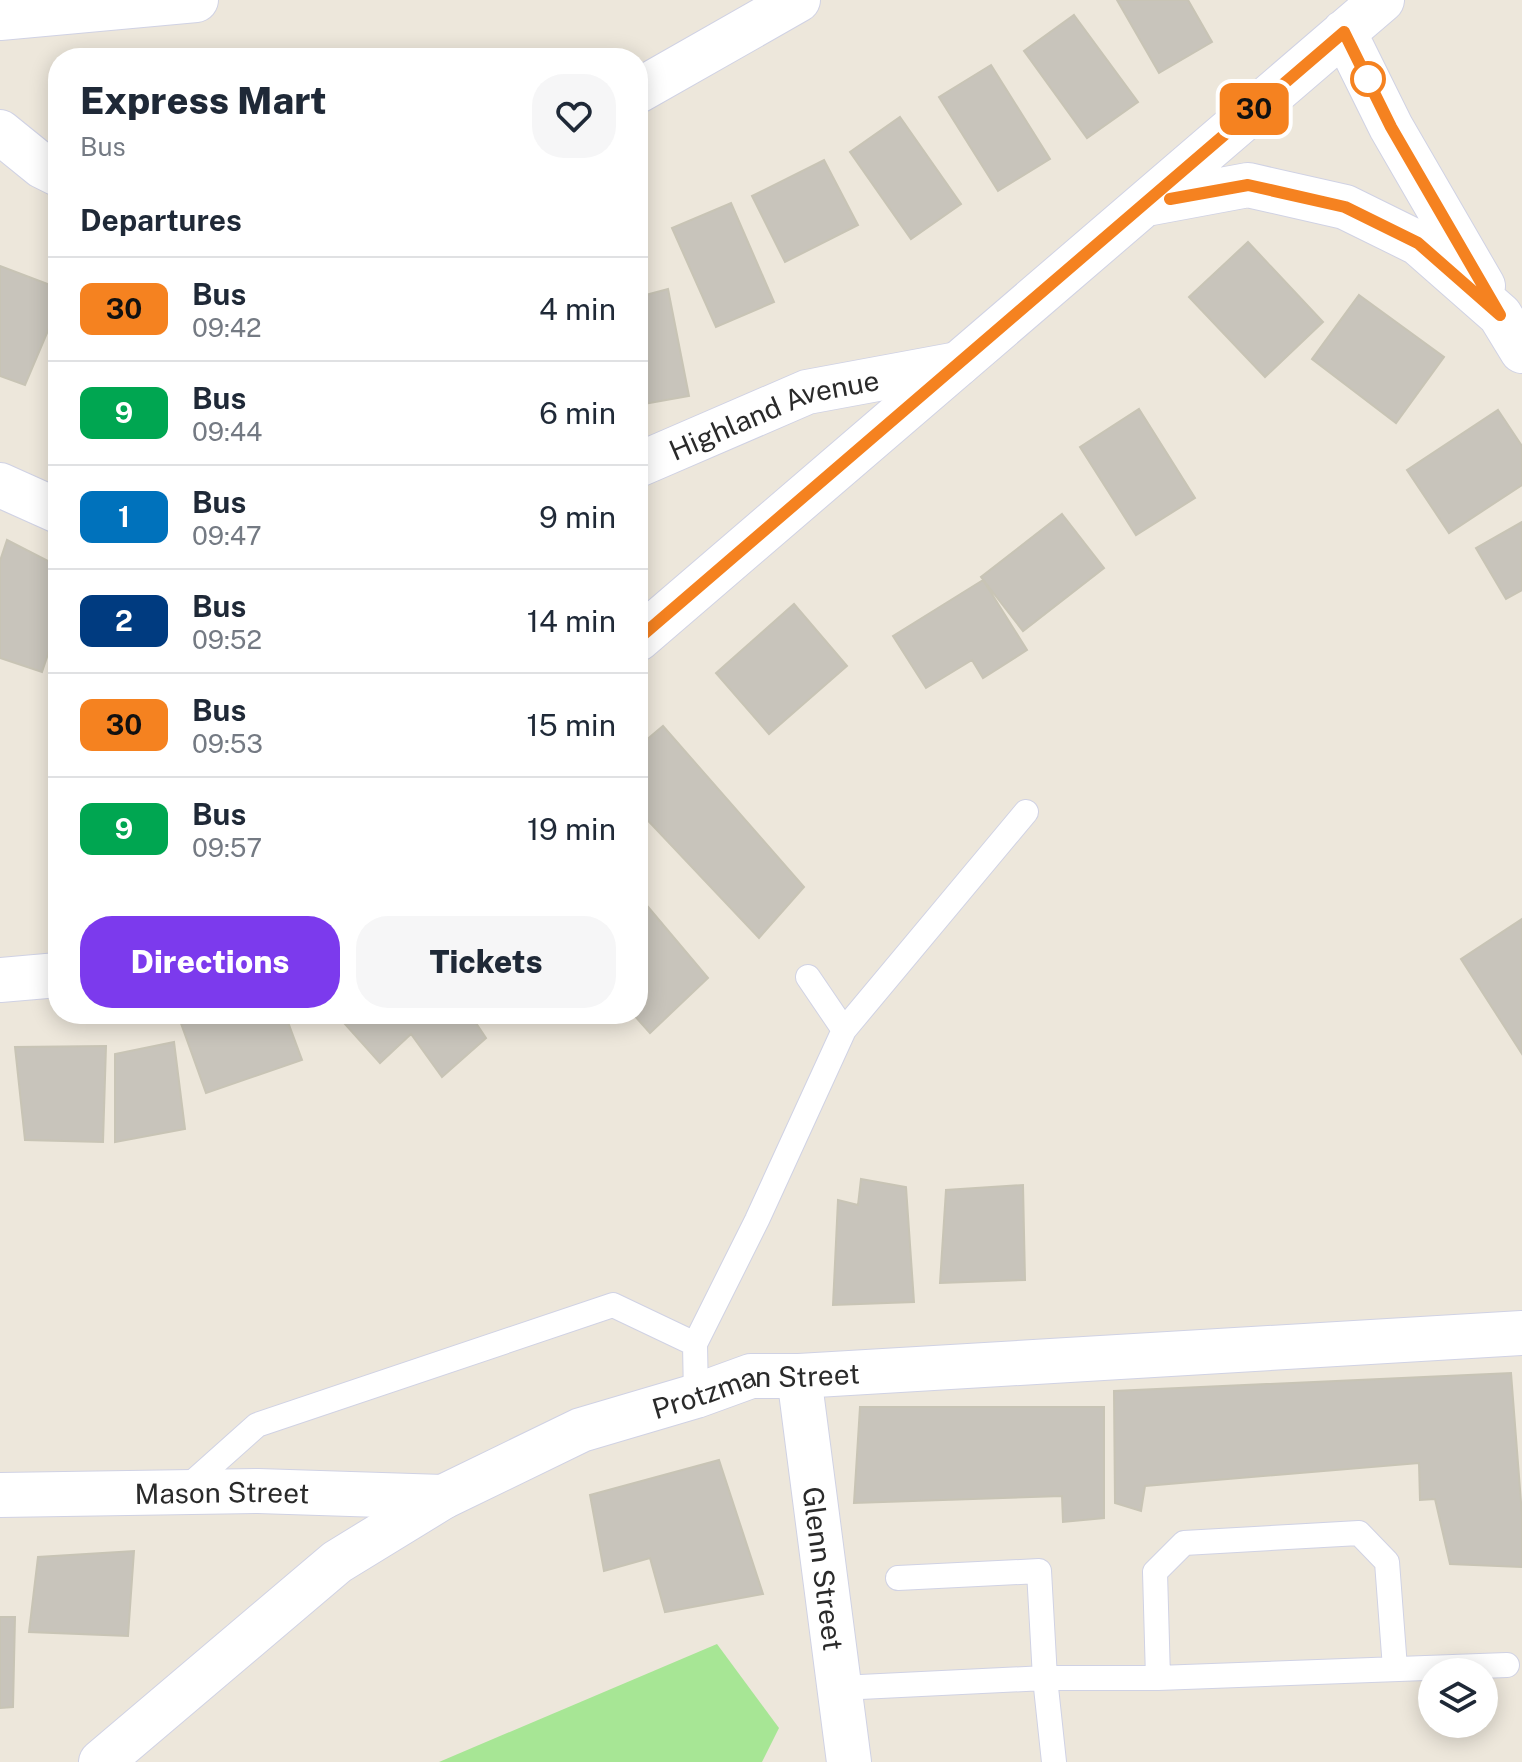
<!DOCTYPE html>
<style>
:root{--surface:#fff;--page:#f6f6f7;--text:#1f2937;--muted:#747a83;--line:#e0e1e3;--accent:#7c3aed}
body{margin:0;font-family:"Public Sans",sans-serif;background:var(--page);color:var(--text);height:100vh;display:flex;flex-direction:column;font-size:30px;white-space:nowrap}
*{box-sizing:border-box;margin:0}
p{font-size:26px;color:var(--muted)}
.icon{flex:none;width:44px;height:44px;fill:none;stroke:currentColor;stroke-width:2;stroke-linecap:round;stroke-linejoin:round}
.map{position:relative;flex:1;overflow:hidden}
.panel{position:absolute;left:48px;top:48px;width:600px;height:976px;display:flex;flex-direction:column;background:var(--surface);border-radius:32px;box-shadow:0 4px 20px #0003}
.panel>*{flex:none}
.badge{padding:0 16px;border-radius:12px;font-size:28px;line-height:52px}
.fabs{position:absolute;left:1418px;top:1658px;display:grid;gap:16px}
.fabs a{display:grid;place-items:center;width:80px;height:80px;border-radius:50%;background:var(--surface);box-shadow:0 4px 20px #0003;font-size:40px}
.map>.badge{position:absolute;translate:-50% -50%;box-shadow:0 0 0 4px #fff}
h2{padding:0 32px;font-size:30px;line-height:72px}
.round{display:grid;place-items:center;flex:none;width:84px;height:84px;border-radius:32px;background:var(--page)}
.overview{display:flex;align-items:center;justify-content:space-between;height:136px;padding:0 32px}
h1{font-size:38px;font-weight:800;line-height:60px}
.action{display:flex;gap:16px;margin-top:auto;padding:16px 32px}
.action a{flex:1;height:92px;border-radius:32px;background:var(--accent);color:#fff;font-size:32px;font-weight:800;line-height:92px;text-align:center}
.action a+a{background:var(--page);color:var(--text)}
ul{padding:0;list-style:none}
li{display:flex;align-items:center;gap:24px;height:104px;padding:0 32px;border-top:2px solid var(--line)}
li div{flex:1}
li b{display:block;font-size:30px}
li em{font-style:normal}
li .badge{min-width:88px;font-weight:700;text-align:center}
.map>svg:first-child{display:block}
</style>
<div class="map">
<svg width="1522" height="1762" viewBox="0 0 1522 1762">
<rect width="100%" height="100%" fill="#ede7db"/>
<path fill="#a7e695" d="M 717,1644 L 779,1728 L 762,1762 L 439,1762 Z"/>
<path fill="#c8c4bb" stroke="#c8c4b5" stroke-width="2" d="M 1117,0 L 1188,0 L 1212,42 L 1159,73 Z
M 1074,15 L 1138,102 L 1087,138 L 1024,51 Z
M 991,65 L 1050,159 L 998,191 L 939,97 Z
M 900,117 L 961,204 L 911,239 L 850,152 Z
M 824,160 L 858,225 L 785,262 L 752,196 Z
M 731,203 L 774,302 L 716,327 L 672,228 Z
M 1248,242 L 1323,322 L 1265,377 L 1189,297 Z
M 0,266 L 58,288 L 58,307 L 25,385 L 0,376 Z
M 668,289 L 689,396 L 638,405 L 638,297 Z
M 1359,295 L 1444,357 L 1396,423 L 1312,359 Z
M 1139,409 L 1195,498 L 1136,535 L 1080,447 Z
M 1498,410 L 1522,446 L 1522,485 L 1449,533 L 1407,470 Z
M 1062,514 L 1104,568 L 1023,631 L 981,577 Z
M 1522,522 L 1522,590 L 1506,599 L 1476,548 Z
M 7,540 L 58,566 L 58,624 L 42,672 L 0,658 L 0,561 Z
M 983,580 L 1027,650 L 983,678 L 972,660 L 926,688 L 893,636 Z
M 794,604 L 847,666 L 769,734 L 716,673 Z
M 663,726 L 804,887 L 759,938 L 638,810 L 638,747 Z
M 638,895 L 708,978 L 650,1033 L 633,1014 L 638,1014 Z
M 1522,919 L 1522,1054 L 1461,959 Z
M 181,1014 L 285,1014 L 302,1060 L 206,1093 L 178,1015 Z
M 336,1014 L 470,1014 L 486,1038 L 442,1077 L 411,1034 L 380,1063 Z
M 174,1042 L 185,1129 L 115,1142 L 115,1054 Z
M 106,1046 L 103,1142 L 25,1140 L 15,1047 Z
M 861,1179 L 906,1187 L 914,1302 L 833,1305 L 838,1200 L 858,1205 Z
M 1023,1185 L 1025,1280 L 940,1283 L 946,1190 Z
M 1511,1373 L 1522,1515 L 1522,1567 L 1450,1564 L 1435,1499 L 1420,1500 L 1419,1463 L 1145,1486 L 1141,1511 L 1115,1503 L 1114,1391 Z
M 860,1407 L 1104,1407 L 1104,1518 L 1063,1522 L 1062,1496 L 854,1503 Z
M 719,1460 L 763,1594 L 665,1612 L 650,1558 L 604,1571 L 590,1495 Z
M 134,1551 L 128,1636 L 29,1632 L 38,1557 Z
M 0,1617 L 15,1617 L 13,1707 L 0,1708 Z"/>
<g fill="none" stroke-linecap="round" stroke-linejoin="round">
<defs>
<path id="lane" d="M 844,1030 L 1026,812
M 696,1396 L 695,1344 L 757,1220 L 844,1030 L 808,977
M 183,1491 L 257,1425 L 613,1305 L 695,1344
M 898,1578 L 1039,1571 L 1045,1678 L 1054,1762
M 1158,1678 L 1155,1572 L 1184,1543 L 1359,1533 L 1387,1562 L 1395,1668
M 840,1688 L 1045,1678 L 1158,1678 L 1507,1665"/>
<g id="street">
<path d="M 0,18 L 196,0"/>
<path d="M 638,91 L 798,0"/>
<path d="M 0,132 L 42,166 L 58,174"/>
<path id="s1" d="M 638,465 L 807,392 L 958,364"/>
<path d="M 0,485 L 58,511"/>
<path id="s2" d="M 799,1376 L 849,1762"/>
<path id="s3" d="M 0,1495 L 258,1491 L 443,1497"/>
<path id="s4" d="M 101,1762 L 337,1562 L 443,1497 L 581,1430 L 696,1396 L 751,1376 L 799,1376 L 1522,1333"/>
</g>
<path id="secondary" d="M 1344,32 L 1391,127 L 1483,286
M 1146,204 L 1248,185 L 1345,207 L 1418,243 L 1500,315 L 1522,351
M 638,639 L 1382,0
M 0,980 L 58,975"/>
</defs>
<use href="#lane" stroke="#d0d2e4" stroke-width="26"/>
<use href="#street" stroke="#d0d2e4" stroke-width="46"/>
<use href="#secondary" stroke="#d0d2e4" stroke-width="46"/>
<use href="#lane" stroke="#fff" stroke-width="24"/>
<use href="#street" stroke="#fff" stroke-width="44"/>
<use href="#secondary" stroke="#fff" stroke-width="44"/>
</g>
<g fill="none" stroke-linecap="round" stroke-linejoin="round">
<defs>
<path id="line" d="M 638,639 L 1344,32 L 1391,127 L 1500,315 L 1418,243 L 1345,207 L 1248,185 L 1170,199"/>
</defs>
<use href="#line" stroke="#fff" stroke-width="18"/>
<use href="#line" stroke="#f58220" stroke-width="12"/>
</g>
<circle fill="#fff" stroke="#f58220" stroke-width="4" cx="1368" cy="79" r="16"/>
<g text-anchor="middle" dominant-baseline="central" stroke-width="6" stroke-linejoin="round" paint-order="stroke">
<g font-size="28" fill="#2a2a2a" stroke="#fff">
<text stroke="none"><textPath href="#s1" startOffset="146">Highland Avenue</textPath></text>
<text stroke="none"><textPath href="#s4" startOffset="768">Protzman Street</textPath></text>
<text stroke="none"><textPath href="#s3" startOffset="222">Mason Street</textPath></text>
<text stroke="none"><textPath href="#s2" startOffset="194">Glenn Street</textPath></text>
</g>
</g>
</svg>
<div class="fabs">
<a><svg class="icon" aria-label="layers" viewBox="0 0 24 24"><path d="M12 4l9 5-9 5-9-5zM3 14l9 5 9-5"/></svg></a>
</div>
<b class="badge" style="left:1254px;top:109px;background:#f58220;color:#111">30</b>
<section class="panel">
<div class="overview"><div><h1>Express Mart</h1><p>Bus</p></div><a class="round"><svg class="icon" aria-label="heart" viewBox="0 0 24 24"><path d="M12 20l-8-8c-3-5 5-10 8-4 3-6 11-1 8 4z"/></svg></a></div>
<h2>Departures</h2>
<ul>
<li><span class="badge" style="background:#f58220;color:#111">30</span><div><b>Bus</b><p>09:42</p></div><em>4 min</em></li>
<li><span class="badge" style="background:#00a651;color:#fff">9</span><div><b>Bus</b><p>09:44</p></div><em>6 min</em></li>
<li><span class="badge" style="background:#0072bc;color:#fff">1</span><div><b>Bus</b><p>09:47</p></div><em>9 min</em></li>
<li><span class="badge" style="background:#003b80;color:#fff">2</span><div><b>Bus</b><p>09:52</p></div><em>14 min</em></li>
<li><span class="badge" style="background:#f58220;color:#111">30</span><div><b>Bus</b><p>09:53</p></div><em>15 min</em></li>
<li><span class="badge" style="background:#00a651;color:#fff">9</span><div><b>Bus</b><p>09:57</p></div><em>19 min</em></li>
</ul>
<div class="action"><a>Directions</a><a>Tickets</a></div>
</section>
</div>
